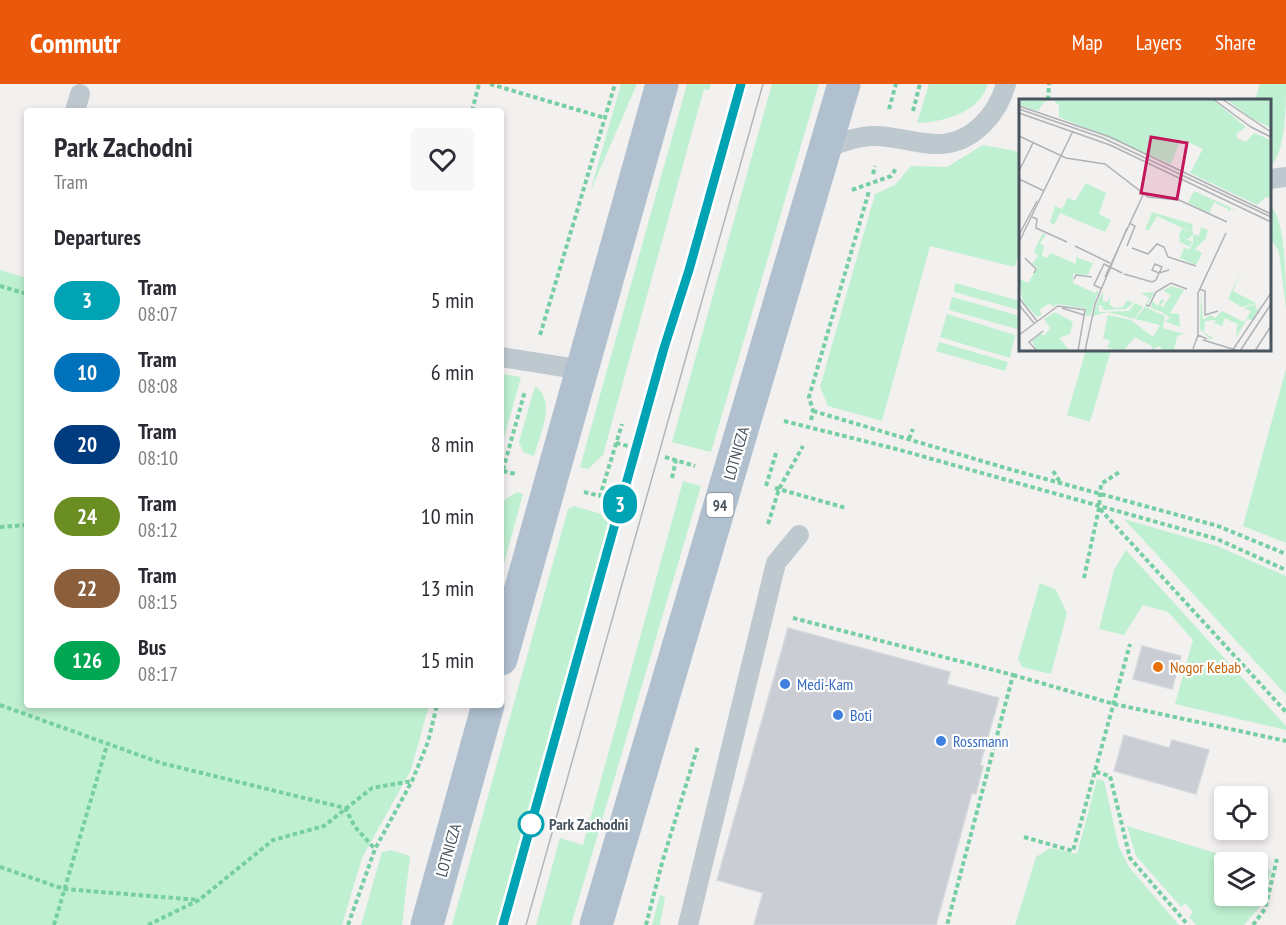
<!DOCTYPE html>
<style>
:root{--surface:#fff;--page:#f7f7f7;--text:#2b2b33;--muted:#7c7c81;--accent:#ea580c}
body{margin:0;font-family:"PT Sans Narrow",sans-serif;background:var(--page);color:var(--text);height:100vh;display:flex;flex-direction:column;font-size:22px;white-space:nowrap}
*{box-sizing:border-box;margin:0}
p{font-size:20px;color:var(--muted)}
.icon{flex:none;width:33px;height:33px;fill:none;stroke:currentColor;stroke-width:2;stroke-linecap:round;stroke-linejoin:round}
.map{position:relative;flex:1;overflow:hidden}
.drawer{position:absolute;left:24px;top:24px;width:480px;height:600px;display:flex;flex-direction:column;background:var(--surface);border-radius:6px;box-shadow:0 3px 9px #0003}
.drawer>*{flex:none}
.badge{padding:0 12px;border-radius:20px;font-size:21px;line-height:39px}
.fabs{position:absolute;left:1214px;top:702px;display:grid;gap:12px}
.fabs a{display:grid;place-items:center;width:54px;height:54px;border-radius:6px;background:var(--surface);box-shadow:0 3px 9px #0003;font-size:30px}
.map>.badge{position:absolute;translate:-50% -50%;box-shadow:0 0 0 3px #fff}
h2{padding:0 30px;font-size:22px;line-height:54px}
.round{display:grid;place-items:center;flex:none;width:63px;height:63px;border-radius:6px;background:var(--page)}
.head{display:flex;align-items:center;justify-content:space-between;height:102px;padding:0 30px}
h1{font-size:28px;font-weight:800;line-height:45px}
ul{padding:0;list-style:none}
li{display:flex;align-items:center;gap:18px;height:72px;padding:0 30px}
li div{flex:1}
li b{display:block;font-size:22px}
li em{font-style:normal}
li .badge{min-width:66px;font-weight:700;text-align:center}
header{display:flex;align-items:center;gap:36px;box-sizing:border-box;height:84px;padding:0 30px;background:var(--accent);color:#fff}
header strong{font-size:28px}
nav{display:flex;gap:33px;margin-inline-start:auto;font-size:21px}
.map>svg:first-child{display:block}
</style>
<header>
<strong>Commutr</strong>
<nav><a>Map</a><a>Layers</a><a>Share</a></nav>
</header>
<div class="map">
<svg width="1286" height="841" viewBox="0 0 1286 841">
<rect width="100%" height="100%" fill="#f3f0f0"/>
<path fill="#bff0d1" d="M 621,0 L 637,0 L 590,108 Z
M 687,0 L 711,0 L 709,6 L 704,5 L 603,371 L 588,385 L 580,383 Z
M 772,0 L 819,0 L 711,368 L 672,358 Z
M 929,0 L 988,0 C 979,29 944,38 917,39 Z
M 1260,0 L 1286,0 C 1286,22 1286,70 1270,82 L 1270,16 L 1255,16 Z
M 983,61 L 1020,68 L 1020,163 L 1015,183 L 930,162 L 882,337 L 828,322 L 820,303 L 875,110 L 895,101 L 911,82 L 947,83 Z
M 1270,123 C 1286,131 1286,203 1286,225 L 1279,168 L 1270,153 Z
M 0,186 L 27,194 L 27,621 L 429,621 L 411,686 L 362,774 L 342,841 L 0,841 Z
M 955,199 L 1020,217 L 1020,226 L 954,208 Z
M 952,213 L 1020,232 L 1017,245 L 949,226 Z
M 947,230 L 1015,251 L 1010,274 L 940,253 Z
M 939,258 L 1008,278 L 1005,287 L 936,267 Z
M 1086,266 L 1111,266 L 1090,338 L 1067,331 Z
M 1286,285 L 1286,459 L 1243,442 Z
M 501,290 L 521,293 L 501,365 Z
M 535,302 C 557,318 540,350 534,372 L 523,368 L 519,358 Z
M 683,397 L 701,402 L 571,841 L 536,841 L 560,754 L 583,761 Z
M 517,408 L 523,410 L 501,491 L 501,428 L 504,416 Z
M 574,422 L 612,433 L 497,841 L 452,841 L 568,425 Z
M 1124,435 L 1217,462 L 1286,492 L 1286,611 Z
M 1126,466 L 1286,642 L 1286,646 L 1175,620 L 1193,556 L 1168,528 L 1143,521 L 1124,551 L 1099,545 L 1114,486 Z
M 1040,499 L 1056,506 L 1067,529 L 1051,590 L 1022,583 L 1018,575 Z
M 1097,695 L 1104,697 L 1119,763 L 1129,783 L 1179,841 L 1015,841 L 1036,773 L 1050,764 L 1077,770 Z
M 1127,742 L 1245,778 L 1224,778 L 1224,812 L 1257,812 L 1257,782 L 1271,786 L 1260,822 L 1244,841 L 1196,841 L 1189,833 L 1193,828 L 1185,819 L 1181,823 L 1136,772 Z
M 391,766 L 410,772 L 402,841 L 361,841 L 382,768 Z
M 660,811 L 665,813 L 660,841 L 652,841 Z"/>
<path fill="#cacdd3" stroke="#d4d7dc" stroke-width="1.5" d="M 788,544 L 950,588 L 947,600 L 999,614 L 980,681 L 983,682 L 976,710 L 972,709 L 936,841 L 754,841 L 763,809 L 717,796 Z
M 1142,562 L 1181,572 L 1172,605 L 1133,595 Z
M 1124,651 L 1169,664 L 1172,656 L 1209,666 L 1196,710 L 1114,687 Z"/>
<g fill="none" stroke-linecap="round" stroke-linejoin="round">
<path stroke="#76cfa2" stroke-width="4" stroke-dasharray="4.5 3" stroke-linecap="butt" d="M 490,0 L 605,34
M 1048,16 L 1049,0
M 889,25 L 896,0
M 472,27 L 479,0
M 913,27 L 920,0
M 873,90 L 875,82
M 852,106 L 891,92 L 897,83
M 0,202 L 27,210
M 540,251 L 615,0
M 813,327 L 1009,385 L 1218,442 L 1286,470
M 811,336 L 813,327 L 809,313 L 869,107
M 784,337 L 900,366 L 1217,455 L 1286,486
M 909,355 L 913,345
M 616,359 L 632,363
M 665,373 L 695,382
M 503,387 L 516,390
M 1053,387 L 1060,398
M 501,393 L 525,307
M 672,394 L 676,376
M 766,402 L 777,366
M 775,404 L 846,424
M 584,408 L 600,412 L 622,340
M 1100,425 L 1286,628
M 768,440 L 779,405 L 803,362
M 0,443 L 27,441
M 1084,494 L 1099,424 L 1101,400 L 1121,387
M 793,534 L 1013,591 L 947,841
M 1013,591 L 1114,620 L 1286,657
M 0,621 L 161,679 L 345,724 L 355,743 L 375,765
M 1096,688 L 1110,692 L 1130,774 L 1188,841
M 1024,753 L 1073,767 L 1130,560
M 0,783 L 64,805 L 199,816
M 54,841 L 107,661
M 148,841 L 199,816 L 273,756 L 324,742 L 372,704 L 412,697
M 348,841 L 375,765 L 412,697 L 428,658 L 437,621
M 646,841 L 662,779 L 698,662
M 1253,841 L 1265,825 L 1277,775"/>
<path stroke="#bec8cf" stroke-width="20" d="M 75,27 L 80,10
M 826,64 C 841,58 855,53 871,52 C 895,51 918,61 941,60 C 974,58 998,29 1006,0
M 1270,95 L 1286,93
M 501,273 L 583,286
M 688,841 L 776,479 L 799,451"/>
<path stroke="#b0c0cf" stroke-width="33" d="M 501,575 L 662,0
M 427,841 L 488,621
M 596,841 L 844,0"/>
<path stroke="#b2b6bb" stroke-width="1.5" d="M 503,841 L 664,264 L 689,186 L 741,0
M 526,841 L 763,0"/>
</g>
<g fill="none" stroke-linecap="round" stroke-linejoin="round">
<defs>
<path id="line" d="M 503,841 L 664,264 L 689,186 L 741,0"/>
</defs>
<use href="#line" stroke="#fff" stroke-width="14"/>
<use href="#line" stroke="#00a3b4" stroke-width="9"/>
</g>
<circle fill="#e8710a" stroke="#fff" stroke-width="2" cx="1158" cy="583" r="6"/>
<g fill="#3f7fe0" stroke="#fff" stroke-width="2">
<circle cx="785" cy="600" r="6"/>
<circle cx="838" cy="631" r="6"/>
<circle cx="941" cy="657" r="6"/>
</g>
<circle fill="#fff" stroke="#00a3b4" stroke-width="3" cx="531" cy="740" r="12"/>
<g text-anchor="middle" dominant-baseline="central" stroke-width="4.5" stroke-linejoin="round" paint-order="stroke">
<rect fill="#fff" stroke="#7f878e" stroke-width="1.5" x="706.5" y="409" width="27" height="24" rx="4.5"/>
<g font-size="15" font-weight="bold" fill="#48545e">
<text x="720" y="421">94</text>
</g>
<g font-size="16" fill="#48545e" stroke="#fff">
<text transform="translate(736 369) rotate(-74)">LOTNICZA</text>
<text transform="translate(448 766) rotate(-74)">LOTNICZA</text>
</g>
<g font-size="16" fill="#c56008" stroke="#fff" text-anchor="start">
<text x="1170" y="583">Nogor Kebab</text>
</g>
<g font-size="16" fill="#366cbe" stroke="#fff" text-anchor="start">
<text x="797" y="600">Medi-Kam</text>
<text x="850" y="631">Boti</text>
<text x="953" y="657">Rossmann</text>
</g>
<g font-size="16" font-weight="bold" fill="#48545e" stroke="#fff" text-anchor="start">
<text x="549" y="740">Park Zachodni</text>
</g>
</g>
<g transform="translate(1019 15)">
<rect width="252" height="252" fill="#f3f0f0"/>
<path d="M 4,0 L 193,0 L 227,28 L 217,35 L 219,40 L 227,43 L 235,34 L 252,41 L 252,100 L 247,98 L 238,106 L 171,74 L 184,50 L 162,40 L 152,65 L 40,18 L 40,6 L 34,1 L 25,3 L 19,12 L 0,6 ZM 207,0 L 252,0 L 252,29 L 232,19 ZM 67,84 L 87,94 L 80,115 L 92,121 L 86,133 L 41,114 L 35,126 L 31,123 L 36,107 L 43,110 L 49,99 L 56,102 ZM 175,92 L 217,111 L 212,110 L 209,114 L 209,110 L 195,103 L 190,114 L 169,104 ZM 133,113 L 173,125 L 174,135 L 180,137 L 182,128 L 189,131 L 187,139 L 176,150 L 183,154 L 177,166 L 161,159 L 165,149 L 171,150 L 174,144 L 174,135 L 170,140 L 165,139 L 173,143 L 171,148 L 161,143 L 160,136 L 163,130 L 172,133 L 138,117 L 130,131 L 126,131 ZM 24,134 L 27,136 L 21,144 L 25,147 L 23,157 L 28,159 L 32,154 L 57,165 L 57,158 L 73,164 L 76,159 L 69,176 L 54,175 L 54,184 L 76,194 L 80,190 L 71,217 L 66,216 L 67,210 L 39,205 L 34,208 L 31,204 L 20,211 L 23,216 L 18,218 L 4,203 L 0,180 L 9,184 L 15,174 L 18,168 L 13,165 L 19,157 L 15,152 ZM 222,172 L 214,192 L 237,204 L 223,208 L 209,200 ZM 152,187 L 165,191 L 151,214 L 160,215 L 161,228 L 146,222 L 151,219 L 143,213 L 126,207 L 130,199 L 122,194 L 136,193 L 127,207 L 132,209 L 133,202 L 139,207 L 142,200 L 146,202 L 141,206 L 144,208 L 152,196 L 144,192 ZM 84,192 L 84,202 L 88,203 L 91,198 L 91,206 L 96,209 L 104,208 L 108,201 L 114,204 L 107,210 L 85,211 L 82,206 L 76,207 ZM 182,192 L 184,221 L 191,216 L 196,219 L 203,212 L 225,223 L 232,212 L 225,209 L 236,205 L 238,211 L 243,205 L 233,221 L 228,220 L 217,239 L 218,226 L 222,227 L 206,219 L 203,227 L 195,224 L 197,221 L 186,222 L 185,233 L 195,240 L 191,240 L 181,230 ZM 116,204 L 124,208 L 115,220 L 89,213 L 74,217 L 76,208 L 80,207 L 80,213 L 110,212 ZM 126,208 L 146,217 L 144,229 L 165,235 L 158,237 L 155,252 L 145,252 L 140,247 L 132,252 L 134,248 L 116,238 L 105,251 L 88,249 L 91,242 L 84,239 L 89,216 L 112,221 L 134,238 L 141,226 L 116,220 ZM 36,213 L 54,223 L 51,235 L 40,239 L 51,252 L 18,252 L 13,242 L 21,235 L 26,236 L 31,229 L 25,220 Z" fill="#bff0d1"/>
<path fill="none" stroke="#afb2b6" stroke-width="1.5" d="M 194,0 L 232,28 L 252,38M 203,0 L 252,33M 0,7 L 91,38 L 252,115M 0,10 L 84,39 L 252,118M 0,14 L 91,46 L 252,123M 0,37 L 47,59 L 86,65 L 129,98 L 160,101 L 208,123M 0,72 L 14,44M 0,80 L 25,92M 13,118 L 18,120 L 17,129 L 48,143M 0,136 L 18,102M 0,143 L 54,32M 56,147 L 91,164M 108,147 L 116,127 L 110,124M 113,149 L 129,155 L 138,145 L 145,148 L 149,158 L 177,167M 6,159 L 17,170 L 15,174M 105,175 L 133,183 L 137,181 L 140,174 L 143,168 L 136,165 L 133,171 L 140,174 L 150,171M 86,178 L 124,96M 55,180 L 57,176 L 73,178M 83,190 L 75,186 L 85,165 L 103,174M 180,190 L 186,192 L 186,216 L 199,212M 0,199 L 18,222M 0,206 L 15,224M 127,206 L 130,207 L 137,193 L 152,184 L 168,190M 43,209 L 65,216M 0,236 L 39,207 L 66,211 L 59,252M 179,236 L 179,194 L 207,134M 184,241 L 220,252M 174,250 L 179,236 L 188,240M 18,252 L 10,243 L 24,232M 66,252 L 76,205 L 108,129M 213,252 L 252,194M 221,252 L 252,205M 236,252 L 252,227"/>
<path fill="#c2185b" fill-opacity="0.15" stroke="#c2185b" stroke-width="3" d="M 132,38 L 168,44 L 158,100 L 122,94 Z"/>
<rect width="252" height="252" fill="none" stroke="#48545e" stroke-width="3"/>
</g>
</svg>
<div class="fabs">
<a><svg class="icon" aria-label="locate" viewBox="0 0 24 24"><circle cx="12" cy="12" r="6"/><path d="M12 2v4M12 18v4M2 12h4M18 12h4"/></svg></a>
<a><svg class="icon" aria-label="layers" viewBox="0 0 24 24"><path d="M12 4l9 5-9 5-9-5zM3 14l9 5 9-5"/></svg></a>
</div>
<b class="badge" style="left:620px;top:420px;background:#00a3b4;color:#fff">3</b>
<section class="drawer">
<div class="head"><div><h1>Park Zachodni</h1><p>Tram</p></div><a class="round"><svg class="icon" aria-label="heart" viewBox="0 0 24 24"><path d="M12 20l-8-8c-3-5 5-10 8-4 3-6 11-1 8 4z"/></svg></a></div>
<h2>Departures</h2>
<ul>
<li><span class="badge" style="background:#00a3b4;color:#fff">3</span><div><b>Tram</b><p>08:07</p></div><em>5 min</em></li>
<li><span class="badge" style="background:#0072bc;color:#fff">10</span><div><b>Tram</b><p>08:08</p></div><em>6 min</em></li>
<li><span class="badge" style="background:#003b80;color:#fff">20</span><div><b>Tram</b><p>08:10</p></div><em>8 min</em></li>
<li><span class="badge" style="background:#6b8e23;color:#fff">24</span><div><b>Tram</b><p>08:12</p></div><em>10 min</em></li>
<li><span class="badge" style="background:#8b5e3c;color:#fff">22</span><div><b>Tram</b><p>08:15</p></div><em>13 min</em></li>
<li><span class="badge" style="background:#00a651;color:#fff">126</span><div><b>Bus</b><p>08:17</p></div><em>15 min</em></li>
</ul>
</section>
</div>
